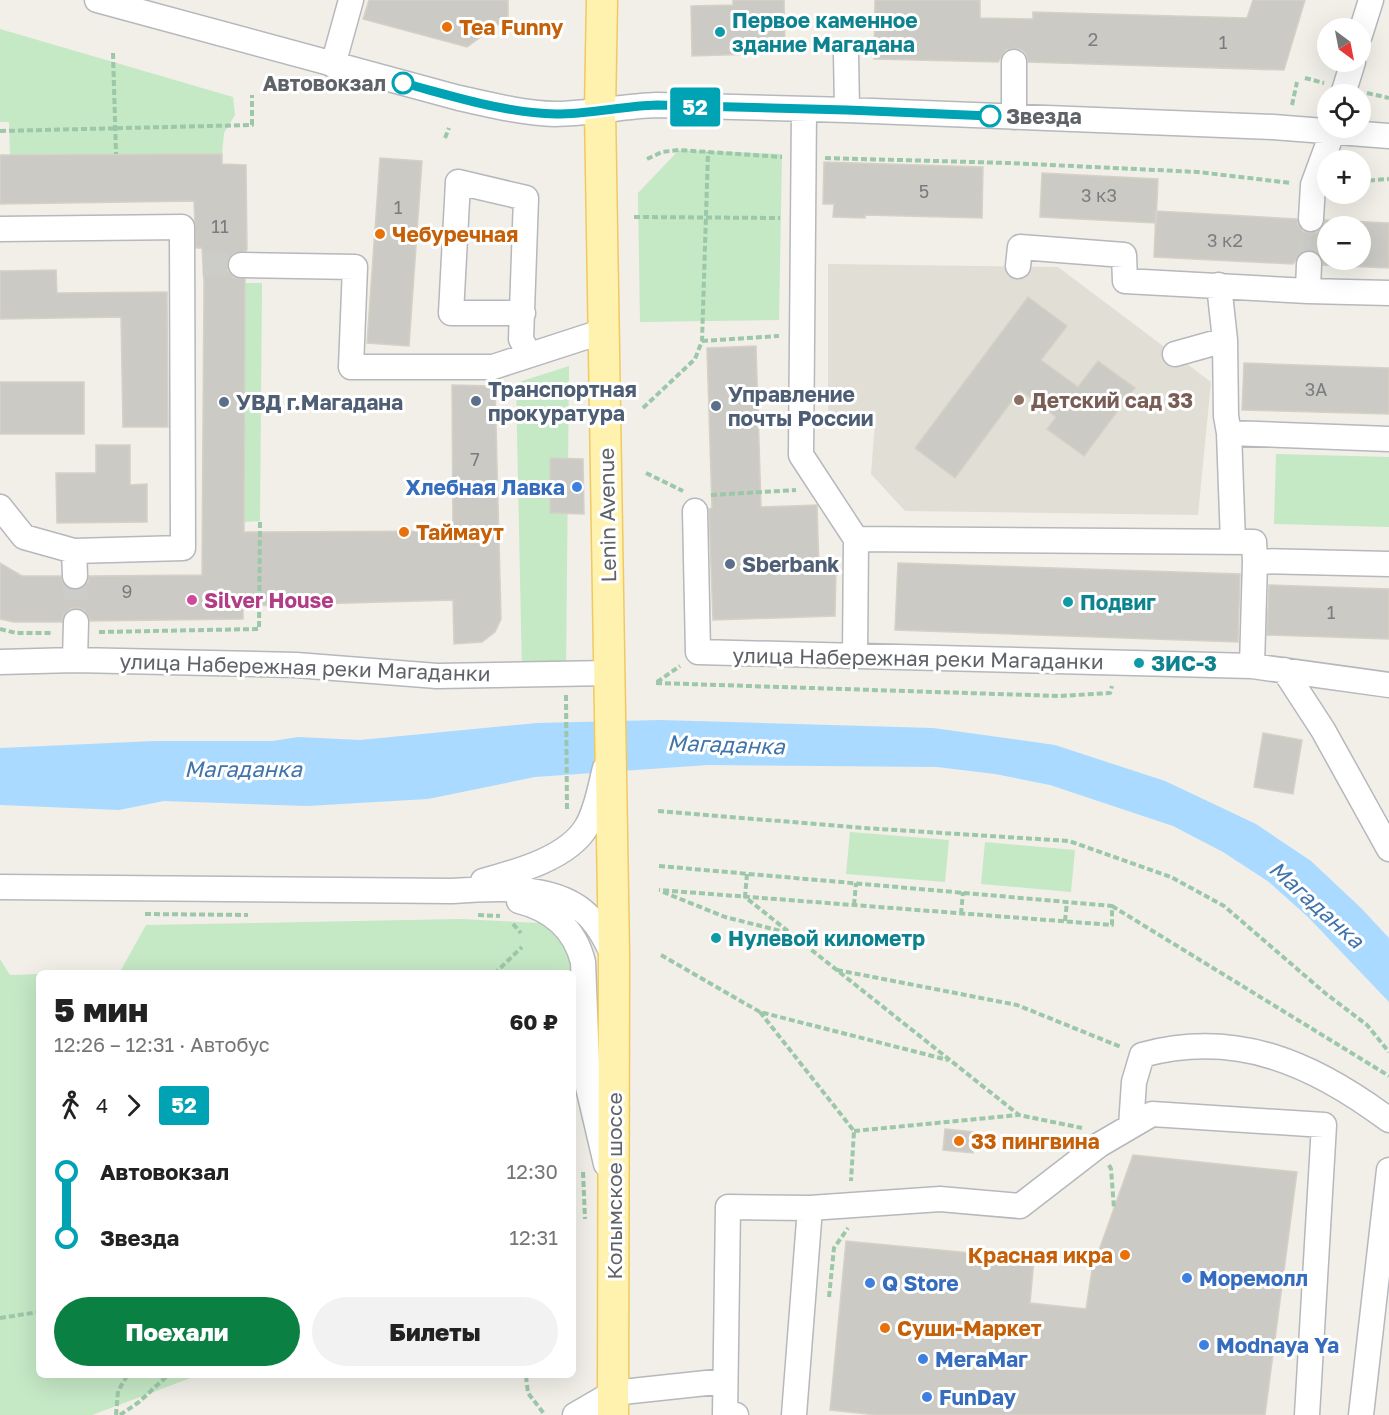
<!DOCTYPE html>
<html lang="ru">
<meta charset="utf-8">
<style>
:root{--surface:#fff;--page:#f2f2f2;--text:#222;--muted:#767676;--accent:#0b8043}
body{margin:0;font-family:"Golos Text",sans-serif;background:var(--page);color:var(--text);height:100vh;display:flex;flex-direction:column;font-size:22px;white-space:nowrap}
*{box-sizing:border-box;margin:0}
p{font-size:20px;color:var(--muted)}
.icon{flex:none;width:33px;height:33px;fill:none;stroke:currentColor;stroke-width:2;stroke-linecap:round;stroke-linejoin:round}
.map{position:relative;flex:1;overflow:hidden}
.side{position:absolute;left:36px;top:970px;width:540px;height:408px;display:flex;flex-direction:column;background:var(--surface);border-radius:9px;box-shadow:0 6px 24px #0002}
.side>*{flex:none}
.badge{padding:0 12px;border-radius:4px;font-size:21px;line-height:39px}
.needle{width:39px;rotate:148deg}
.controls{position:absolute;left:1317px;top:18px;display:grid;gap:12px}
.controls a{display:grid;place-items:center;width:54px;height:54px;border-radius:50%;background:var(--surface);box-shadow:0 6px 24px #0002;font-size:30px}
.map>.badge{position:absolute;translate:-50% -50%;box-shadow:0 0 0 3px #fff}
.legs{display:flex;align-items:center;gap:9px;height:66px;padding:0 18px;font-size:20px}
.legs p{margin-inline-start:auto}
.overview{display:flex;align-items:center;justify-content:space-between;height:102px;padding:0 18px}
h1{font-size:33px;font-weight:800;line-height:45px}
.action{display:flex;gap:12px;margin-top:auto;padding:12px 18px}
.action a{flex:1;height:69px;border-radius:36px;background:var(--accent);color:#fff;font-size:24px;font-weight:800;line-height:69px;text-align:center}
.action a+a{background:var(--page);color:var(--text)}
ul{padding:0 18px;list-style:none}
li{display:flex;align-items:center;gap:21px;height:66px;font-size:22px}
li i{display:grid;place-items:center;width:9px;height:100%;margin:0 8px;background:currentColor}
li i::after{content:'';width:15px;height:15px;margin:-8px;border:4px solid;border-radius:50%;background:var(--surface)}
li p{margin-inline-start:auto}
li:first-child i{background:linear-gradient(#0000 50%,currentColor 0)}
li:last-child i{background:linear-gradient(currentColor 50%,#0000 0)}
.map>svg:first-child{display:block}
</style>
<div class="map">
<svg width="1389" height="1415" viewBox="0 0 1389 1415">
<rect width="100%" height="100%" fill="#f1efe8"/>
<path fill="#e1ded6" d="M 828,264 L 1058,267 L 1211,382 L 1198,515 L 905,511 L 871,474 L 875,422 L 828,419 Z"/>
<path fill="#c5e8c5" d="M 0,29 L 233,97 L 235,115 L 224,133 L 222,154 L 10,155 L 9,122 L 0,122 Z
M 679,150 L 782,154 L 779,320 L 640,322 L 638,193 Z
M 245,283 L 262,283 L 260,521 L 244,522 Z
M 569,366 L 566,673 L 522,674 L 516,383 Z
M 1276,454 L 1389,457 L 1389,527 L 1274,524 Z
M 850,832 L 949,840 L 945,882 L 846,874 Z
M 985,842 L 1075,850 L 1071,892 L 981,884 Z
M 460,919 L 539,923 L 553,927 L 571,949 L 571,974 L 46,974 L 121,970 L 146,925 Z
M 0,959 L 10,975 L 39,974 L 39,1376 L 196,1376 L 92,1415 L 0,1415 Z
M 573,1122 L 575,1285 L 573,1305 Z"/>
<path fill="#aadaff" d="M 660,720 L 933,728 L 1055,745 L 1165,781 L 1256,824 L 1311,861 L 1362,909 L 1389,938 L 1389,1002 L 1308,917 L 1269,882 L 1223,852 L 1173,826 L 1050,785 L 995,774 L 937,767 L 708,765 L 535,777 L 428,799 L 307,806 L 164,801 L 119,810 L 0,805 L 0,748 L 154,741 L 273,741 L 298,737 L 360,740 L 537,723 Z"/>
<path fill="#cccac5" stroke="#d6d1c6" stroke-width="1.5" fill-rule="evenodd" d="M 369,0 L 508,0 L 508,17 L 467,47 L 363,19 Z
M 733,0 L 784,0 L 785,53 L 692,56 L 691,6 L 733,5 Z
M 875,0 L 980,0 L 980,18 L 1033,19 L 1033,12 L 1247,18 L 1253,0 L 1305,0 L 1284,70 L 1028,62 L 1026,54 L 1022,50 L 1015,48 L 1006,50 L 998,62 L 874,59 Z
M 222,154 L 222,164 L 246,165 L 247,249 L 246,251 L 234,253 L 229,258 L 227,265 L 228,271 L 233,277 L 245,279 L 244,532 L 453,531 L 452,385 L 495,386 L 501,619 L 495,632 L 482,642 L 454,644 L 453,600 L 243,606 L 243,619 L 90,621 L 88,615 L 84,610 L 76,608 L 70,609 L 64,614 L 62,622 L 14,622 L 0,619 L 0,563 L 22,576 L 61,576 L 63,584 L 69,589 L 75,590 L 83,588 L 88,582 L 89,576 L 202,575 L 204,282 L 202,248 L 196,248 L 194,201 L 0,204 L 0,155 Z
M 380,158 L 422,161 L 409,346 L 367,343 Z
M 824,162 L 983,167 L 982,218 L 865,215 L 865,218 L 833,217 L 834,204 L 823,204 Z
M 1042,173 L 1158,179 L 1156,223 L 1040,217 Z
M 1156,211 L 1297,219 L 1298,225 L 1303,231 L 1311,233 L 1317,232 L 1323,227 L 1325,220 L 1389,223 L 1389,268 L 1323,265 L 1321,257 L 1317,252 L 1310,250 L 1302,252 L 1293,264 L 1154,257 ZM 1328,226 L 1360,226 L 1360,260 L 1328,260 Z
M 56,270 L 57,293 L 167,292 L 168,427 L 123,427 L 121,317 L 0,319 L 0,271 Z
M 1028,297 L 1067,326 L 1041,360 L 1078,387 L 1098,361 L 1135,388 L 1084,456 L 1047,429 L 1056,417 L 1020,390 L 955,478 L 915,448 Z
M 756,346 L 761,507 L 817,505 L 819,570 L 836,569 L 835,616 L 713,620 L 709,509 L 712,508 L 707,348 Z
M 1244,363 L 1389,368 L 1389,414 L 1242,410 Z
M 0,382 L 84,382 L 84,434 L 0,434 Z
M 96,445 L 130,445 L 130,485 L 147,484 L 147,522 L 57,523 L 56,473 L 96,473 Z
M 550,458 L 583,459 L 584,514 L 550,513 Z
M 898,563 L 1240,574 L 1238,642 L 895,630 Z
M 1269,585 L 1389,589 L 1389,639 L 1267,635 Z
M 1263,733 L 1302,740 L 1293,794 L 1254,787 Z
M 945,1129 L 975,1132 L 973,1153 L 943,1150 Z
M 1133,1155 L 1297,1172 L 1265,1415 L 877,1415 L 830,1410 L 846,1241 L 1034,1259 L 1030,1303 L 1086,1309 L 1092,1270 Z"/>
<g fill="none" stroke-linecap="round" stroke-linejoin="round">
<path stroke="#ccccc8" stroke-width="24" stroke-dasharray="24 12" stroke-linecap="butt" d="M 203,264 L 241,265
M 1309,264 L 1311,219
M 75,576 L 76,622"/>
<defs>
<path id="minor" d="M 97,0 L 459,98 C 491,105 522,113 555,114 C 589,114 623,106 657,105 L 847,110 L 1273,127 L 1389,136
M 1360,35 L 1371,0
M 846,53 L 847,110
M 333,65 L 351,0
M 1343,94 L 1353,62
M 804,110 L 801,455 L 856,539 L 855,656
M 1014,117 L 1014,62
M 1311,219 L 1313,185 L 1334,128
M 0,229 L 182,227 L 183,548 L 74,551
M 1309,264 L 1308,291 L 1389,293
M 241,265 L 355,267 L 351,367 L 493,367 L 604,331
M 1018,266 L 1020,247 L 1124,255 L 1125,281 L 1308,291
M 1219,285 L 1225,340 L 1226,416 L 1229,433 L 1233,542
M 523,313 L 451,313 L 458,182 L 526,198 L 521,339 L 529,355
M 1175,354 L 1225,340
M 1229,433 L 1389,439
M 0,507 L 24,537 L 74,551 L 75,576
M 695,511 L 698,652 L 1252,666 L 1389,685
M 856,539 L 1254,542 L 1255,561
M 75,660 L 76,622
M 0,662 L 75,660 L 296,665 L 437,676 L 610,673
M 1252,666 L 1255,561 L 1389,564
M 1284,670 L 1323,730 L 1389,849
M 483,881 C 516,872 569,858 587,826 C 597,809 600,787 605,768
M 0,887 L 452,891 C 492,888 550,884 583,911 C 598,923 606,941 614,957
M 519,901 C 551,909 575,929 583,962 L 588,1087 L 606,1164
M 1131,1126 L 1134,1082 L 1142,1055 C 1237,1029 1314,1064 1389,1120
M 810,1208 L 940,1199 L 1020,1206 L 1099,1145 L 1152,1114 L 1324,1125 L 1307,1415
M 575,1415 L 613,1393 L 725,1381
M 736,1415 L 725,1415 L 728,1207 L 810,1208 L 794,1415
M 1361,1415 L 1389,1170"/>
<path id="major" d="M 602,0 L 600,110 L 614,957 L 613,1415"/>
</defs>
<use href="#minor" stroke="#b5b8bc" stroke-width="27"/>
<use href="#major" stroke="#f2c960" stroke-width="33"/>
<path stroke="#9cc7a9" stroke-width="4" stroke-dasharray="6 3" stroke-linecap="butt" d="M 113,53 L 116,154
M 1305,78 L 1324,83
M 1367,93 L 1389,98
M 1292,105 L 1297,82
M 0,131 L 252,125 L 252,95
M 445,138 L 449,128
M 825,158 L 1009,163 L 1198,172 L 1291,183
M 647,159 L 662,152 L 679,150 L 782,157
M 1360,181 L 1389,179
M 634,217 L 780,218
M 702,341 L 779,336
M 643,408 L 695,359 L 702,341 L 708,152
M 646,473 L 683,491
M 711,495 L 796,490
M 0,629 L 16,633 L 53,633
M 99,632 L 259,629 L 260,521
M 657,682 L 680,666
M 656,683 L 1060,696 L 1110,693 L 1112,686
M 566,695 L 567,811
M 658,811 L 864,828 L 1069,841 L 1171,877 L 1224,906 L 1325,993 L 1367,1025 L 1389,1052
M 659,866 L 1112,906 L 1112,925 L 659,890
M 747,874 L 745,897 L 1019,1115 L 1082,1128
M 663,892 L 725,917 L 789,933
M 854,905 L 856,883
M 1112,906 L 1389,1076
M 145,914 L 248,915
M 961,914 L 963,892
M 478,915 L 500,916
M 1065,921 L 1067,902
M 513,924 L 521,933
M 661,955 L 760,1012 L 948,1060
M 837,970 L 1017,1005 L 1121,1047
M 494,974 L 522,947
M 760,1012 L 854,1131 L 851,1181
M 854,1131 L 1018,1115
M 1109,1165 L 1111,1169 L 1114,1208
M 583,1172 L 585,1219
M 829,1297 L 834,1248 L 848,1228
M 0,1318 L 39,1312
M 526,1376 L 528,1393 L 545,1415
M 116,1415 L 118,1391 L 127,1376
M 120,1415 L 139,1402 L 167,1376"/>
<use href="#minor" stroke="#fff" stroke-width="24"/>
<use href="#major" stroke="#fff2af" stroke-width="30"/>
</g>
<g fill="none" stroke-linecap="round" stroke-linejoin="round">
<defs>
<path id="line-1" d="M 403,83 C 453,96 504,113 556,114 C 590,114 623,106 657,105 L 847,110 L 990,116"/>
</defs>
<use href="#line-1" stroke="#fff" stroke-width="14"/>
<use href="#line-1" stroke="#00a3b4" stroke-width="9"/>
</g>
<g fill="#e8710a" stroke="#fff" stroke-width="2">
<circle cx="447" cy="27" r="6"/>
<circle cx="380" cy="234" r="6"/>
<circle cx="404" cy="532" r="6"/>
<circle cx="959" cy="1141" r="6"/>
<circle cx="1125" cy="1255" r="6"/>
<circle cx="885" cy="1328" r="6"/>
</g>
<g fill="#0f9aa8" stroke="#fff" stroke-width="2">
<circle cx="720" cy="32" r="6"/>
<circle cx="1068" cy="602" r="6"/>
<circle cx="1139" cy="663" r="6"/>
<circle cx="716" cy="938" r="6"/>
</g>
<g fill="#fff" stroke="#00a3b4" stroke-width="3">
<circle cx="403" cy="83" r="10"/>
<circle cx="990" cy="116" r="10"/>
</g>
<circle fill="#8d6e63" stroke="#fff" stroke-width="2" cx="1019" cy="400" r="6"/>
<g fill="#5c6f8a" stroke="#fff" stroke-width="2">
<circle cx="476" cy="401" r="6"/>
<circle cx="224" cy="402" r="6"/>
<circle cx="716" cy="406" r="6"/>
<circle cx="730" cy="564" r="6"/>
</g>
<g fill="#3f7fe0" stroke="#fff" stroke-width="2">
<circle cx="577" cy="487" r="6"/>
<circle cx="1187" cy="1278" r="6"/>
<circle cx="870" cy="1283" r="6"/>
<circle cx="1204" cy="1345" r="6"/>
<circle cx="923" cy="1359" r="6"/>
<circle cx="927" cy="1397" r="6"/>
</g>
<circle fill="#d1479c" stroke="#fff" stroke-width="2" cx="192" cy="600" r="6"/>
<g text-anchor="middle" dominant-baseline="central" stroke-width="6" stroke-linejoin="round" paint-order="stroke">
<g font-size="18" fill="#7a7d7f">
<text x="1093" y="39">2</text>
<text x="1223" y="42">1</text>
<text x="924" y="191">5</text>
<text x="1099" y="195">3 к3</text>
<text x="398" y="207">1</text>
<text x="220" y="226">11</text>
<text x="1225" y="240">3 к2</text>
<text x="1316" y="389">3А</text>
<text x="475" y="459">7</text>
<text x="127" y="591">9</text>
<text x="1331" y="612">1</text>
</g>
<g font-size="21" font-weight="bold" fill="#0d838f" stroke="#fff" text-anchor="start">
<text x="732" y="20">Первое каменное<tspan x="732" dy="24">здание Магадана</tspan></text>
<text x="1080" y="602">Подвиг</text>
<text x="1151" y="663">ЗИС-3</text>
<text x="728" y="938">Нулевой километр</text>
</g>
<g font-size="21" font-weight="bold" fill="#c56008" stroke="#fff" text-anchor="start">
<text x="459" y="27">Tea Funny</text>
<text x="392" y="234">Чебуречная</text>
<text x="416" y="532">Таймаут</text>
<text x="971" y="1141">33 пингвина</text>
<text x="1113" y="1255" text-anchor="end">Красная икра</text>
<text x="897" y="1328">Суши-Маркет</text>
</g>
<g font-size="21" font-weight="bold" fill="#5f6368" stroke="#fff" text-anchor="end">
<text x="386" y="83">Автовокзал</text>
<text x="1006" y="116" text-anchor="start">Звезда</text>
</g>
<g font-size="21" font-weight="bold" fill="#4e5e75" stroke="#fff" text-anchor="start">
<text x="488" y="389">Транспортная<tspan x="488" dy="24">прокуратура</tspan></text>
<text x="728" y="394">Управление<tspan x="728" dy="24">почты России</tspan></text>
<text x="236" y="402">УВД г.Магадана</text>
<text x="742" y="564">Sberbank</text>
</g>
<g font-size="21" font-weight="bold" fill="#785e54" stroke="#fff" text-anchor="start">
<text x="1031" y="400">Детский сад 33</text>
</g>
<g font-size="21" font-weight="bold" fill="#366cbe" stroke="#fff" text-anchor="start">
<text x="565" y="487" text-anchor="end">Хлебная Лавка</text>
<text x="1199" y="1278">Моремолл</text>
<text x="882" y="1283">Q Store</text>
<text x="1216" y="1345">Modnaya Ya</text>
<text x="935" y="1359">МегаМаг</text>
<text x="939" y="1397">FunDay</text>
</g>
<g font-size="21" fill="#5f6368" stroke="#fff">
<text transform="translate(607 515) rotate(-91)">Lenin Avenue</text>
<text transform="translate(918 658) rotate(1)">улица Набережная реки Магаданки</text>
<text transform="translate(305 667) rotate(2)">улица Набережная реки Магаданки</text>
<text transform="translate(614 1186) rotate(-90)">Колымское шоссе</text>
</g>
<g font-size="21" font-weight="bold" fill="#b23c85" stroke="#fff" text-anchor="start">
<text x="204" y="600">Silver House</text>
</g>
<g font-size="22" font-style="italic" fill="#4174aa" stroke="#fff">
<text transform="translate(726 744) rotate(2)">Магаданка</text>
<text x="243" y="768">Магаданка</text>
<text transform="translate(1317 904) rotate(42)">Магаданка</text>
</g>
</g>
</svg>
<div class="controls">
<a><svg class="needle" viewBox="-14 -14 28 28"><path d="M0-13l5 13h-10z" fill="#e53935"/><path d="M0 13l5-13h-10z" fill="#767676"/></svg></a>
<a><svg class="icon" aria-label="locate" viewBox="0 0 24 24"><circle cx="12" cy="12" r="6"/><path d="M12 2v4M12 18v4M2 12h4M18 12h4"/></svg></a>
<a>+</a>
<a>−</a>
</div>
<b class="badge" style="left:695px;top:107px;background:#00a3b4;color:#fff">52</b>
<section class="side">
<div class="overview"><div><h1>5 мин</h1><p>12:26 – 12:31 · Автобус</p></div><b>60 ₽</b></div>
<div class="legs"><svg class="icon" aria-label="walk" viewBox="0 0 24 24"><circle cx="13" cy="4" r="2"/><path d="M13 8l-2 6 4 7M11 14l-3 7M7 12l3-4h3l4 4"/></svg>4<svg class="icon" aria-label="forward" viewBox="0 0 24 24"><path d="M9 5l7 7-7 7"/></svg><b class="badge" style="background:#00a3b4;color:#fff">52</b></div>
<ul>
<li><i style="color:#00a3b4"></i><b>Автовокзал</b><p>12:30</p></li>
<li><i style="color:#00a3b4"></i><b>Звезда</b><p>12:31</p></li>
</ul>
<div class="action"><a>Поехали</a><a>Билеты</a></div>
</section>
</div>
